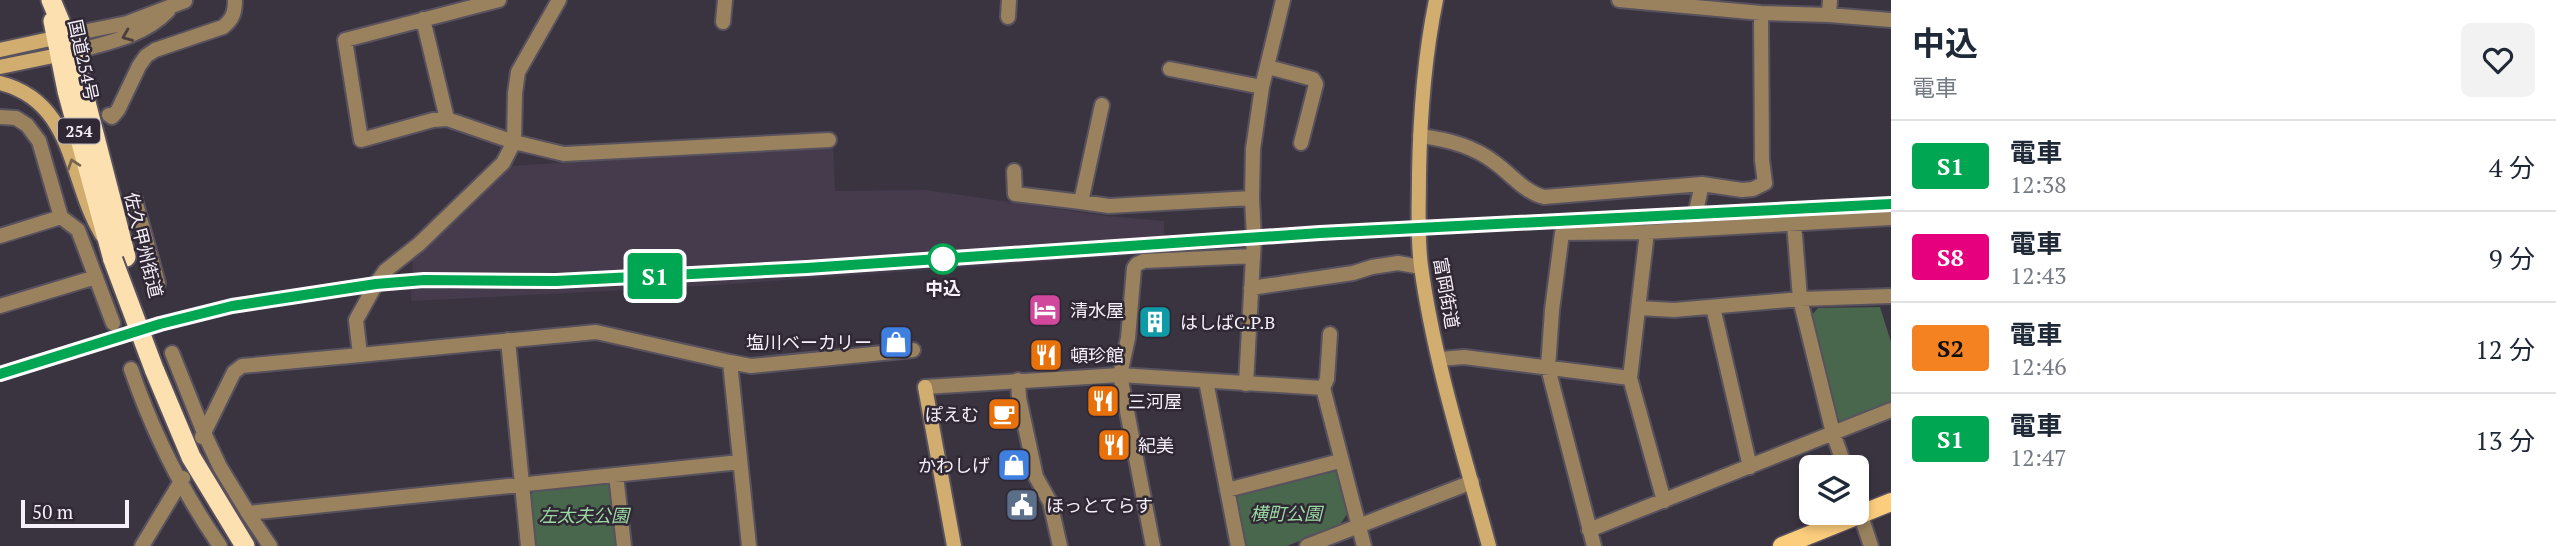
<!DOCTYPE html>
<html lang="ja">
<meta charset="utf-8">
<style>
:root{--surface:#fff;--page:#f2f2f3;--text:#1f2937;--muted:#747a83;--line:#e0e1e3}
body{margin:0;font-family:"PT Serif","Noto Sans JP",serif;background:var(--page);color:var(--text);height:100vh;display:flex;flex-direction:column;font-size:26px;white-space:nowrap}
*{box-sizing:border-box;margin:0}
p{font-size:23px;color:var(--muted)}
.icon{flex:none;width:38px;height:38px;fill:none;stroke:currentColor;stroke-width:2;stroke-linecap:round;stroke-linejoin:round}
.map{position:relative;flex:1;overflow:hidden}
.panel{display:flex;flex-direction:column;background:var(--surface);width:665px}
.panel>*{flex:none}
.badge{padding:0 14px;border-radius:5px;font-size:24px;line-height:46px}
.fabs{position:absolute;left:1799px;top:455px;display:grid;gap:14px}
.fabs a{display:grid;place-items:center;width:70px;height:70px;border-radius:10px;background:var(--surface);box-shadow:0 4px 10px #0003;font-size:35px}
.scale{position:absolute;left:21px;bottom:18px;width:108px;box-sizing:border-box;padding-left:7px;border:4px solid #f5f0f9;border-top:0;font-size:19px;line-height:24px;white-space:nowrap;color:#f5f0f9;-webkit-text-stroke:5px #302935;paint-order:stroke}
.map>.badge{position:absolute;translate:-50% -50%;box-shadow:0 0 0 4px #fff}
.round{display:grid;place-items:center;flex:none;width:74px;height:74px;border-radius:10px;background:var(--page)}
.summary{display:flex;align-items:center;justify-content:space-between;height:119px;padding:0 21px}
h1{font-size:33px;font-weight:700;line-height:52px}
ul{padding:0;list-style:none}
li{display:flex;align-items:center;gap:21px;height:91px;padding:0 21px;border-top:2px solid var(--line)}
li div{flex:1}
li b{display:block;font-size:26px}
li em{font-style:normal}
li .badge{min-width:77px;font-weight:700;text-align:center}
main{display:flex;flex:1;min-height:0}
.map>svg:first-child{display:block}
</style>
<main>
<div class="map">
<svg width="1891" height="546" viewBox="0 0 1891 546">
<rect width="100%" height="100%" fill="#3a3340"/>
<path fill="#453b4d" d="M 833,146 L 835,191 L 926,190 L 1107,216 L 1164,221 L 1165,253 L 702,286 L 411,301 L 413,257 L 500,178 L 510,166 Z"/>
<path fill="#49674d" d="M 1880,307 L 1891,342 L 1891,402 L 1837,424 L 1811,316 L 1818,308 Z
M 1335,469 L 1347,514 L 1340,525 L 1287,546 L 1244,546 L 1235,499 L 1240,493 L 1326,470 Z
M 608,481 L 612,486 L 619,546 L 535,546 L 530,496 L 535,489 Z"/>
<g fill="none" stroke-linecap="round" stroke-linejoin="round">
<defs>
<path id="minor" d="M 499,0 L 345,40 L 361,140 L 433,120 L 447,119 L 514,142 L 503,163 L 419,244 L 385,271 L 376,284 L 356,320 L 360,355 L 242,366 L 234,372 L 204,433 L 220,467 L 248,513 L 740,462
M 559,0 L 518,72 L 515,93 L 514,142 L 564,154 L 829,140
M 1619,0 L 1761,13 L 1829,15 L 1891,20
M 1829,15 L 1830,0
M 1008,17 L 1009,0
M 423,19 L 447,119
M 723,22 L 725,0
M 1268,67 L 1313,79 L 1316,84 L 1301,143
M 1170,69 L 1262,87
M 1102,105 L 1081,202 L 1109,206 L 1252,198
M 109,115 L 112,117 L 118,110 L 139,66 L 146,56 L 155,50 L 223,27 C 233,19 235,12 235,0
M 0,117 L 16,118 L 27,125 L 39,141 L 61,217 L 78,230 L 113,323
M 1420,136 C 1446,139 1473,146 1494,162 C 1511,174 1524,192 1544,197 L 1702,184 L 1742,190 L 1753,189 L 1765,183 L 1762,160 L 1761,13
M 1014,171 L 1015,194 L 1081,202
M 135,200 L 158,283
M 1794,223 L 1800,299 L 1833,433 L 1845,467
M 1692,229 L 1702,184
M 0,236 L 61,217
M 1251,288 L 1353,273 L 1372,267 L 1398,263 L 1421,267
M 0,306 L 96,277
M 1713,307 L 1750,467
M 1639,308 L 1674,310 L 1800,299 L 1891,296
M 508,340 L 528,546
M 172,353 L 204,433 L 202,437
M 360,355 L 596,332 L 730,362
M 1440,359 L 1464,357 L 1630,378
M 131,369 C 153,433 182,491 220,546
M 1018,380 L 1019,398 L 1036,477 L 1050,502 L 1060,546
M 1206,381 L 1238,546
M 1246,384 L 1254,239 L 1252,198 L 1253,149 L 1262,87 L 1283,0
M 1323,388 L 1327,379 L 1330,334
M 616,475 L 624,546
M 1227,490 L 1340,461
M 1664,501 L 1630,378 L 1647,232 L 1891,218
M 1857,504 L 1871,546
M 248,513 L 270,546
M 1589,530 L 1891,410
M 142,546 L 183,478
M 749,546 L 730,362 L 751,366 L 913,350
M 1153,546 L 1120,375 L 1128,338 L 1134,268 L 1137,264 L 1144,261 L 1253,256
M 1594,546 L 1548,368 L 1552,310 L 1562,233 L 1647,232"/>
<path id="tertiary" d="M 68,35 L 127,23 L 185,1
M 73,52 C 106,43 143,37 168,11
M 925,387 L 1120,375 L 1323,388 L 1364,546
M 1307,546 L 1472,482"/>
<path id="secondary" d="M 1436,0 C 1424,58 1420,116 1419,175 C 1419,205 1417,236 1421,266 C 1434,361 1464,454 1489,546
M 0,50 L 64,36
M 0,67 L 68,53
M 0,83 C 75,102 68,179 102,235
M 925,387 L 954,546"/>
<path id="primary" d="M 1782,546 L 1891,502"/>
<path id="trunk" d="M 51,0 L 73,52 L 126,257
M 53,21 L 67,91 L 113,260
M 154,369 L 191,457 L 245,546"/>
</defs>
<use href="#minor" stroke="#58515e" stroke-width="18"/>
<use href="#tertiary" stroke="#58515e" stroke-width="18"/>
<use href="#secondary" stroke="#58515e" stroke-width="18"/>
<use href="#primary" stroke="#58515e" stroke-width="21"/>
<use href="#trunk" stroke="#58515e" stroke-width="23"/>
<use href="#minor" stroke="#99825d" stroke-width="14"/>
<use href="#tertiary" stroke="#99825d" stroke-width="14"/>
<use href="#secondary" stroke="#d1ad6f" stroke-width="14"/>
<use href="#primary" stroke="#fccd7d" stroke-width="18"/>
<use href="#trunk" stroke="#fde0af" stroke-width="19"/>
<defs>
<path id="rail" d="M 0,374 L 160,324 L 232,306 L 376,284 L 424,280 L 556,281 L 807,268 L 1320,234 L 1891,204"/>
</defs>
<use href="#rail" stroke="#c5c0ca" stroke-width="7"/>
<use href="#rail" stroke="#302935" stroke-width="4.5" stroke-dasharray="13" stroke-linecap="butt"/>
<defs>
<path id="trunk-bridge" d="M 113,260 L 154,369"/>
</defs>
<use href="#trunk-bridge" stroke="#58515e" stroke-width="23" stroke-linecap="butt"/>
<use href="#trunk-bridge" stroke="#fde0af" stroke-width="19"/>
</g>
<defs><path id="oneway-chevron" d="M-2-3.5L2.5 0L-2 3.5" fill="none" stroke-width="1.6" stroke-linecap="round" stroke-linejoin="round" transform="scale(1.75)"/></defs>
<use stroke="#4a3f3f" href="#oneway-chevron" transform="translate(127 36) rotate(158)"/>
<use stroke="#78644f" href="#oneway-chevron" transform="translate(73 164) rotate(-109)"/>
<g fill="none" stroke-linecap="round" stroke-linejoin="round">
<defs>
<path id="line" d="M 0,374 L 160,324 L 232,306 L 376,284 L 424,280 L 556,281 L 807,268 L 1320,233 L 1891,204"/>
</defs>
<use href="#line" stroke="#fff" stroke-width="16"/>
<use href="#line" stroke="#00a651" stroke-width="10"/>
</g>
<defs>
<symbol id="hotel-square" viewBox="-11 -11 22 22"><rect x="-9" y="-9" width="18" height="18" rx="4" fill="#d1479c" stroke="#302935"/><path d="M-6-4.5h1.5V1H6V5H4.5V3h-9V5H-6ZM-4 0a1.8 1.8 0 1 1 3.6 0ZM.5 0V-2.5h3Q6-2.5 6 0Z" fill="#fff"/></symbol>
<symbol id="building-square" viewBox="-11 -11 22 22"><rect x="-9" y="-9" width="18" height="18" rx="4" fill="#0f9aa8" stroke="#302935"/><path d="M-4-6H4V6H1V3H-1V6H-4ZM-2.5-4.3h1.7v1.8h-1.7ZM.8-4.3h1.7v1.8H.8ZM-2.5-1h1.7V.8h-1.7ZM.8-1h1.7V.8H.8Z" fill="#fff"/></symbol>
<symbol id="shop-square" viewBox="-11 -11 22 22"><rect x="-9" y="-9" width="18" height="18" rx="4" fill="#3f7fe0" stroke="#302935"/><path d="M-5-2.5h2.3a2.7 3.5 0 0 1 5.4 0H5L5.5 6h-11ZM-1.5-2.5h3a1.5 2.3 0 0 0-3 0Z" fill="#fff"/></symbol>
<symbol id="restaurant-square" viewBox="-11 -11 22 22"><rect x="-9" y="-9" width="18" height="18" rx="4" fill="#e8710a" stroke="#302935"/><path d="M-5-6h1v4h1v-4h1v4h1v-4h1v5L-1.5 .5V6h-2V.5L-5-1ZM5-6V6H3V1.5H1.5Q1.5-4 5-6Z" fill="#fff"/></symbol>
<symbol id="cafe-square" viewBox="-11 -11 22 22"><rect x="-9" y="-9" width="18" height="18" rx="4" fill="#e8710a" stroke="#302935"/><path d="M-5.5-4.5H6V0H3Q3 3.5 0 3.5H-2.5Q-5.5 3.5-5.5 0ZM3-3.2v2h1.7v-2ZM-6 4.5H4V6H-6Z" fill="#fff"/></symbol>
<symbol id="civic-square" viewBox="-11 -11 22 22"><rect x="-9" y="-9" width="18" height="18" rx="4" fill="#5c6f8a" stroke="#302935"/><path d="M-.6-6.5H3V-4.5H.6V-3L4-1V1h2V6H-6V1h2V-1L-.6-3ZM-1.2 2.5V6h2.4V2.5Z" fill="#fff"/></symbol>
</defs>
<g fill-rule="evenodd">
<use href="#hotel-square" x="1026" y="291" width="38" height="38"/>
<use href="#building-square" x="1136" y="303" width="38" height="38"/>
<use href="#shop-square" x="877" y="323" width="38" height="38"/>
<use href="#restaurant-square" x="1027" y="336" width="38" height="38"/>
<use href="#restaurant-square" x="1084" y="382" width="38" height="38"/>
<use href="#cafe-square" x="985" y="395" width="38" height="38"/>
<use href="#restaurant-square" x="1095" y="426" width="38" height="38"/>
<use href="#shop-square" x="995" y="446" width="38" height="38"/>
<use href="#civic-square" x="1003" y="486" width="38" height="38"/>
</g>
<circle fill="#fff" stroke="#00a651" stroke-width="3.5" cx="943" cy="259" r="14"/>
<g text-anchor="middle" dominant-baseline="central" stroke-width="5" stroke-linejoin="round" paint-order="stroke">
<rect fill="#302935" stroke="#bab4be" stroke-width="2" x="58" y="118.5" width="42" height="25" rx="5"/>
<g font-size="16" font-weight="bold" fill="#f5f0f9">
<text x="79" y="131">254</text>
</g>
<g font-size="18" fill="#f5f0f9" stroke="#302935">
<text transform="translate(84 60) rotate(78)">国道254号</text>
<text transform="translate(144 245) rotate(76)">佐久甲州街道</text>
<text transform="translate(1447 293) rotate(80)">富岡街道</text>
</g>
<g font-size="18" font-weight="bold" fill="#f5f0f9" stroke="#302935">
<text x="943" y="288">中込</text>
</g>
<g font-size="18" fill="#f5f0f9" stroke="#302935" text-anchor="start">
<text x="1070" y="310">清水屋</text>
<text x="1180" y="322">はしばC.P.B</text>
<text x="872" y="342" text-anchor="end">塩川ベーカリー</text>
<text x="1070" y="355">頓珍館</text>
<text x="1128" y="401">三河屋</text>
<text x="979" y="414" text-anchor="end">ぽえむ</text>
<text x="1138" y="445">紀美</text>
<text x="990" y="465" text-anchor="end">かわしげ</text>
<text x="1046" y="505">ほっとてらす</text>
</g>
<g font-size="18" font-style="italic" fill="#9adaa2" stroke="#302935">
<text x="1286" y="513">横町公園</text>
<text x="584" y="515">左太夫公園</text>
</g>
</g>
</svg>
<div class="fabs">
<a><svg class="icon" aria-label="layers" viewBox="0 0 24 24"><path d="M12 4l9 5-9 5-9-5zM3 14l9 5 9-5"/></svg></a>
</div>
<div class="scale">50 m</div>
<b class="badge" style="left:655px;top:276px;background:#00a651;color:#fff">S1</b>
</div>
<section class="panel">
<div class="summary"><div><h1>中込</h1><p>電車</p></div><a class="round"><svg class="icon" aria-label="heart" viewBox="0 0 24 24"><path d="M12 20l-8-8c-3-5 5-10 8-4 3-6 11-1 8 4z"/></svg></a></div>
<ul>
<li><span class="badge" style="background:#00a651;color:#fff">S1</span><div><b>電車</b><p>12:38</p></div><em>4 分</em></li>
<li><span class="badge" style="background:#e6007e;color:#fff">S8</span><div><b>電車</b><p>12:43</p></div><em>9 分</em></li>
<li><span class="badge" style="background:#f58220;color:#111">S2</span><div><b>電車</b><p>12:46</p></div><em>12 分</em></li>
<li><span class="badge" style="background:#00a651;color:#fff">S1</span><div><b>電車</b><p>12:47</p></div><em>13 分</em></li>
</ul>
</section>
</main>
